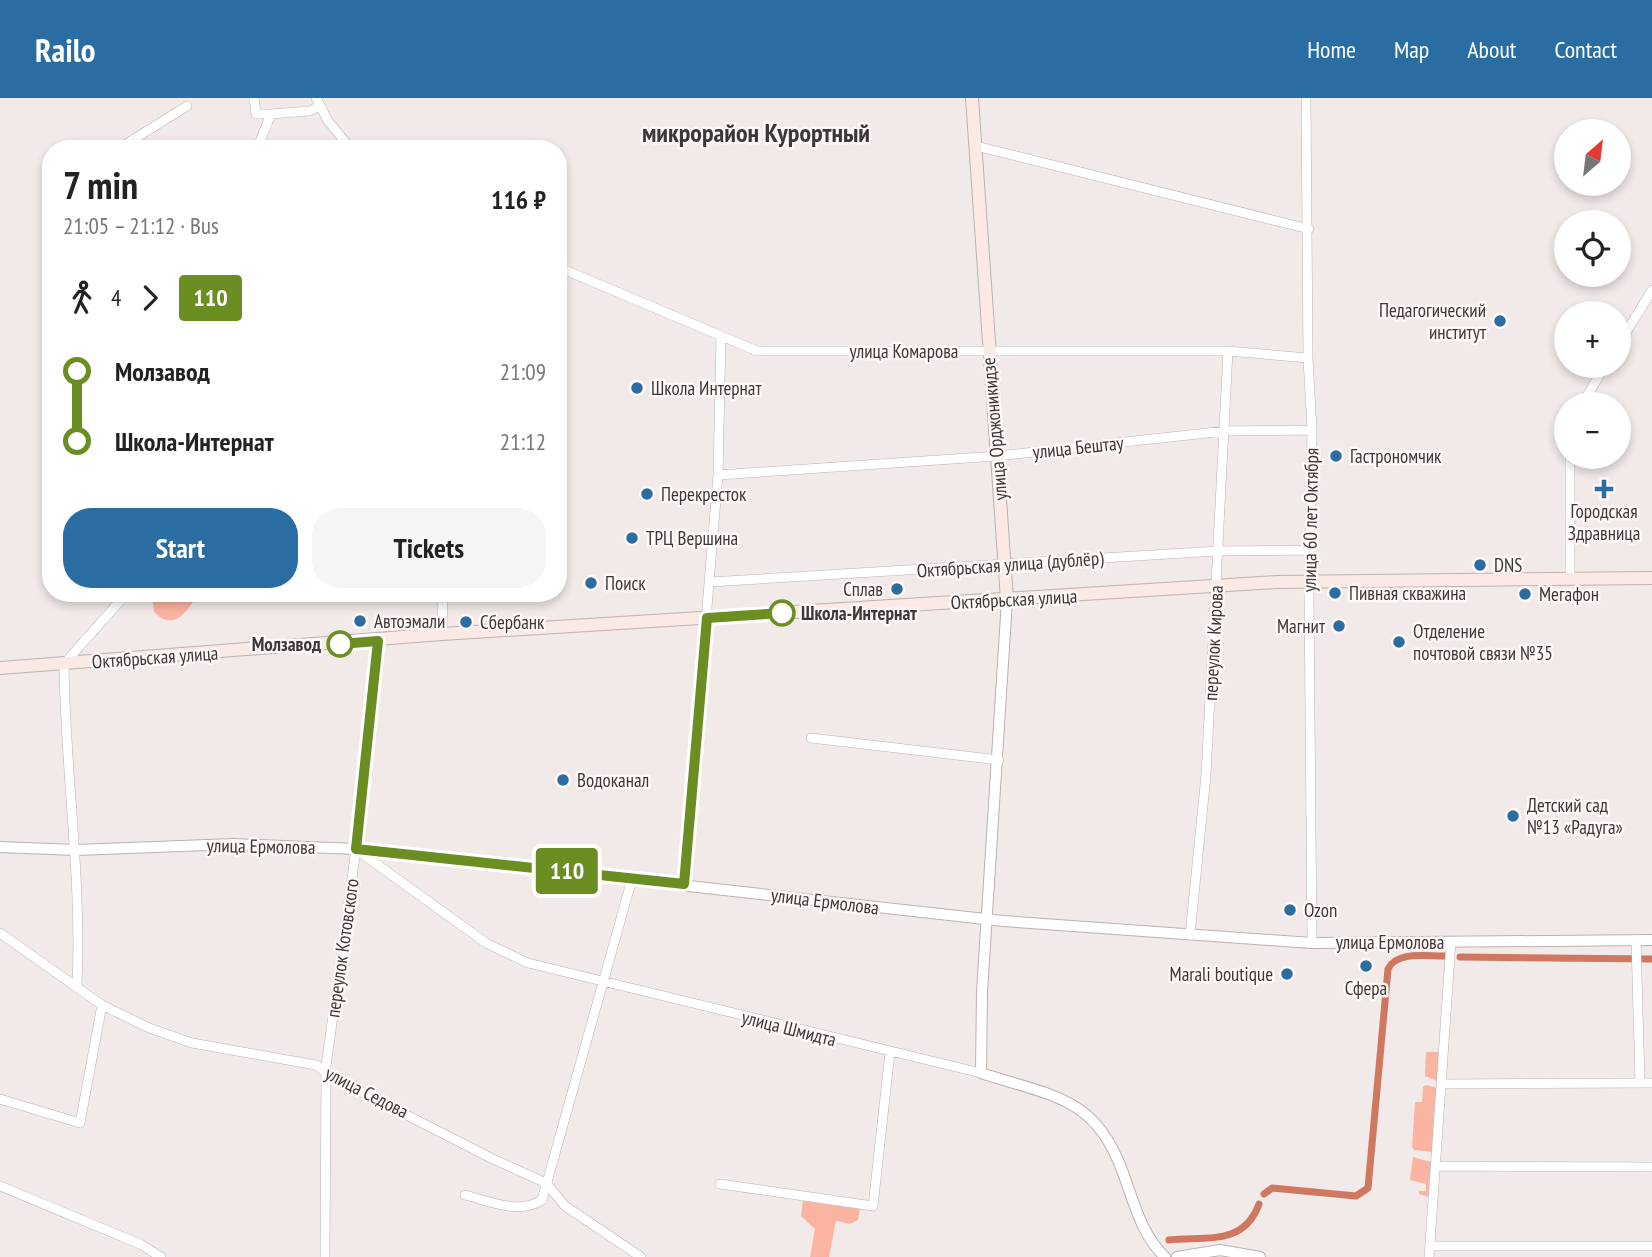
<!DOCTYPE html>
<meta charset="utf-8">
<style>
:root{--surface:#fff;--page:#f6f6f6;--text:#222;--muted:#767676;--accent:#2a6da2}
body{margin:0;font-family:"PT Sans Narrow",sans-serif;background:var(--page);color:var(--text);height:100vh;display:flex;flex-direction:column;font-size:26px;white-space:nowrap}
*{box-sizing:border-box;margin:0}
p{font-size:23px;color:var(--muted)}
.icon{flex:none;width:38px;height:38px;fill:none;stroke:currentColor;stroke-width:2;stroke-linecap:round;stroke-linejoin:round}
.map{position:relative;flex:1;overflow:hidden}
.drawer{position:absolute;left:42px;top:42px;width:525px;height:462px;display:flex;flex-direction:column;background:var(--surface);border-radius:28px;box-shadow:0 4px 10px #0003}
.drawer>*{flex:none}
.badge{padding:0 14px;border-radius:5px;font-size:24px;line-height:46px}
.needle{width:46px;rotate:28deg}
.fabs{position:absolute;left:1554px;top:21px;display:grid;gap:14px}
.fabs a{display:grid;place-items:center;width:77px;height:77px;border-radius:50%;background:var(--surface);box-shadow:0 4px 10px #0003;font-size:35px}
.map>.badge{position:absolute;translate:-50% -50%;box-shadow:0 0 0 4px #fff}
.legs{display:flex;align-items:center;gap:10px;height:77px;padding:0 21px;font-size:23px}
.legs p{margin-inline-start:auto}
.headline{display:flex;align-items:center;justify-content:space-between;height:119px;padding:0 21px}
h1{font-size:38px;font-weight:700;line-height:52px}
.cta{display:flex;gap:14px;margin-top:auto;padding:14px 21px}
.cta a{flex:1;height:80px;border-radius:28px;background:var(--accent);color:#fff;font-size:28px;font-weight:700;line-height:80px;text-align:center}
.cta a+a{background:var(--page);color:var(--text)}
ul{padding:0 21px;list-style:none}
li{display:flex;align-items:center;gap:24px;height:70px;font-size:26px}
li i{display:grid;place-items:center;width:10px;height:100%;margin:0 9px;background:currentColor}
li i::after{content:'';width:18px;height:18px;margin:-9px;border:5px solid;border-radius:50%;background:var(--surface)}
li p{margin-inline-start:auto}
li:first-child i{background:linear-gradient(#0000 50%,currentColor 0)}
li:last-child i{background:linear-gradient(currentColor 50%,#0000 0)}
header{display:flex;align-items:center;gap:42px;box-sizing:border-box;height:98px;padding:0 35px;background:var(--accent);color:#fff}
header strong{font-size:33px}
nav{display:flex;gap:38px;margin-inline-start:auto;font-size:24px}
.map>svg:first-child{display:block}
</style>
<header>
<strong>Railo</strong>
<nav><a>Home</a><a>Map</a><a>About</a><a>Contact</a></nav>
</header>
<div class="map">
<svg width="1652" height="1159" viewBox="0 0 1652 1159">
<rect width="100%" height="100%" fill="#f2eae8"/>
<path fill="#fbb4a1" d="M 152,495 L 199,495 C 188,512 174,535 154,514 Z
M 1426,954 L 1440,954 L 1437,983 L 1425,978 Z
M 1426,987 L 1438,990 L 1432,1054 L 1414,1052 L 1412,1049 L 1415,1004 L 1422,1004 L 1423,989 Z
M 1413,1059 L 1431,1064 L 1428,1099 L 1419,1096 L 1419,1093 L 1426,1093 L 1426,1086 L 1410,1082 Z
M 803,1103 L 860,1111 L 858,1122 L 850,1126 L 836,1123 L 829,1159 L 810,1159 L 815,1131 L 801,1118 Z"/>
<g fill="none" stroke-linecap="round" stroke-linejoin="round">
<path stroke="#d0775f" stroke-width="7" d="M 1460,859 L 1652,861
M 1264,1096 L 1272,1090 L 1356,1098 L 1368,1090 L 1388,871 C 1397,852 1429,859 1447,858
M 1169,1142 C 1206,1138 1244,1148 1259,1106"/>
<defs>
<path id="minor" d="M 254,0 L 256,16 L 271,16
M 316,0 L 328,23 L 351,51
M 1306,0 L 1308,260 L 1312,332 L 1309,499 L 1312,845
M 976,48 L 1309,131
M 118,51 L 187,8
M 257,51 L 271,16 L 309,13 L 318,9
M 558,169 L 757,253 L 1228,253 L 1308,260
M 1619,246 L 1652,192
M 1582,306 L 1605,268
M 1570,359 L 1570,480
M 718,377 L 997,358 L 1225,333 L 1312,332
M 710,484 L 1218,453 L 1310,452
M 442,536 L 443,495
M 811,640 L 999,662
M 357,752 L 486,845 L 528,865 L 981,975
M 684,786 L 718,377 L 721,240
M 0,835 L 102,907 L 149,930 L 192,945 L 316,967 L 334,980 L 491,1060 L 546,1085 L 565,1108 L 641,1159
M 1190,837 L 1206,677 L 1228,253
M 1636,842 L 1640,984
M 77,886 C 82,779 65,673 64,566 L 127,495
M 1443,986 L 1652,985
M 0,1001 L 80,1025 L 102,907
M 1437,1068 L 1652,1069
M 720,1086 L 873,1108 L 890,954
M 0,1088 L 140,1146 L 161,1159
M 465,1097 C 489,1103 519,1117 542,1102 L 632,781
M 1430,1148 L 1652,1148
M 325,1159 L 326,968 L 356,751 L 378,543
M 1429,1159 L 1451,844"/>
<path id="tertiary" d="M 1007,502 L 982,894 L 981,975 C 1062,1001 1099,999 1128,1089 C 1137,1115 1145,1140 1165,1159
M 0,749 L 76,752 L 234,746 L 356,751 L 1003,823 L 1312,845 L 1652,842
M 1177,1159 L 1220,1152 L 1260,1159"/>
<path id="secondary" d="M 972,0 L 1007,502
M 0,570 L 442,536 L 1277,484 L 1652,480"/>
</defs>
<use href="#minor" stroke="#bab2af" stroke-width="10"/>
<use href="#tertiary" stroke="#bab2af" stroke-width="12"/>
<use href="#secondary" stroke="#bab2af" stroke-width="14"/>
<use href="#minor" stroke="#fff" stroke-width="9"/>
<use href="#tertiary" stroke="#fff" stroke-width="10"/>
<use href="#secondary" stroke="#fae9e5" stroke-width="12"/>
</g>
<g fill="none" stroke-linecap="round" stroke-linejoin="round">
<defs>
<path id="line-1" d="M 340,546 L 378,543 L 356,751 L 684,786 L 707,520 L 782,515"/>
</defs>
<use href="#line-1" stroke="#fff" stroke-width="16"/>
<use href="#line-1" stroke="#6b8e23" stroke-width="10"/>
</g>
<g fill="#2a6da2" stroke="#fff8f6" stroke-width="2.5">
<circle cx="1500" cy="223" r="7"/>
<circle cx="637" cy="290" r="7"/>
<circle cx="1336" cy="358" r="7"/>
<path d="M1600.5 380.5h7v7h7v7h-7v7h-7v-7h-7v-7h7z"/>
<circle cx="647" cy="396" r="7"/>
<circle cx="632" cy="440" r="7"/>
<circle cx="1480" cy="467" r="7"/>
<circle cx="591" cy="485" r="7"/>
<circle cx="897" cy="491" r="7"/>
<circle cx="1335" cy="495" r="7"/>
<circle cx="1525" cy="496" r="7"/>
<circle cx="360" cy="523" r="7"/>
<circle cx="466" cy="524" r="7"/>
<circle cx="1339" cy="528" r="7"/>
<circle cx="1399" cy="544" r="7"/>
<circle cx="563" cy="682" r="7"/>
<circle cx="1513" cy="718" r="7"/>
<circle cx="1290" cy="812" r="7"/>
<circle cx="1366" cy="868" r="7"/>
<circle cx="1287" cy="876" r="7"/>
</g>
<g fill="#fff" stroke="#6b8e23" stroke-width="3.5">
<circle cx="782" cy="515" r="12"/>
<circle cx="340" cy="546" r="12"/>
</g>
<g text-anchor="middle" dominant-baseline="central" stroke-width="5" stroke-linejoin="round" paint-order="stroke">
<g font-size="19" fill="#3c3837" stroke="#fff8f6" text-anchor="start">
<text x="1486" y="212" text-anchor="end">Педагогический<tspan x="1486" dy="22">институт</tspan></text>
<text x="651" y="290">Школа Интернат</text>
<text x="1350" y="358">Гастрономчик</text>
<text x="661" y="396">Перекресток</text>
<text x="1604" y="413" text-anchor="middle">Городская<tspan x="1604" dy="22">Здравница</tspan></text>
<text x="646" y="440">ТРЦ Вершина</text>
<text x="1494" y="467">DNS</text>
<text x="605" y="485">Поиск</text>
<text x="883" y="491" text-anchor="end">Сплав</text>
<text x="1349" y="495">Пивная скважина</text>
<text x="1539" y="496">Мегафон</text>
<text x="374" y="523">Автоэмали</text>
<text x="480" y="524">Сбербанк</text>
<text x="1325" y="528" text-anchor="end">Магнит</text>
<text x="1413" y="533">Отделение<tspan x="1413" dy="22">почтовой связи №35</tspan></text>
<text x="577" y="682">Водоканал</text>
<text x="1527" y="707">Детский сад<tspan x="1527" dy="22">№13 «Радуга»</tspan></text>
<text x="1304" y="812">Ozon</text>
<text x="1273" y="876" text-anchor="end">Marali boutique</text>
<text x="1366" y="890" text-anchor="middle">Сфера</text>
</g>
<g font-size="19" fill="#3c3837" stroke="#fff8f6">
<text x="904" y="253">улица Комарова</text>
<text transform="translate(994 331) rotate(-95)">улица Орджоникидзе</text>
<text transform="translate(1078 349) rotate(-6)">улица Бештау</text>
<text transform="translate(1310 422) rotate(-89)">улица 60 лет Октября</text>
<text transform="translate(1010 466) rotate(-4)">Октябрьская улица (дублёр)</text>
<text transform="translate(1014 501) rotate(-3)">Октябрьская улица</text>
<text transform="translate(1213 545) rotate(-87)">переулок Кирова</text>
<text transform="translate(155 559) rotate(-4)">Октябрьская улица</text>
<text transform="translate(261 748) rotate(1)">улица Ермолова</text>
<text transform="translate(825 803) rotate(7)">улица Ермолова</text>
<text x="1390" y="844">улица Ермолова</text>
<text transform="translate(342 850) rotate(-82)">переулок Котовского</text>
<text transform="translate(789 930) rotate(14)">улица Шмидта</text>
<text transform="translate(367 994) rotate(27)">улица Седова</text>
</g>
<g font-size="19" font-weight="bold" fill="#3c3837" stroke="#fff8f6" text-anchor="start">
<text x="801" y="515">Школа-Интернат</text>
<text x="321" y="546" text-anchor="end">Молзавод</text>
</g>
<g font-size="26" font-weight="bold" fill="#3c3837" stroke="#fff8f6">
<text x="756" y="34">микрорайон Курортный</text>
</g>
</g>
</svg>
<div class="fabs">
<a><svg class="needle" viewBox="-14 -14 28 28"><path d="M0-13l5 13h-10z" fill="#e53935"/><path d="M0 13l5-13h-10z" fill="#767676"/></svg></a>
<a><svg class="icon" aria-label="locate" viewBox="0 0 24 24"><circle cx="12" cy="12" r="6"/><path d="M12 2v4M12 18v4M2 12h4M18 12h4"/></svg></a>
<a>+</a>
<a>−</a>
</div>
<b class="badge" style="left:567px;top:773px;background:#6b8e23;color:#fff">110</b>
<section class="drawer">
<div class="headline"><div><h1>7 min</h1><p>21:05 – 21:12 · Bus</p></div><b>116 ₽</b></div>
<div class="legs"><svg class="icon" aria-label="walk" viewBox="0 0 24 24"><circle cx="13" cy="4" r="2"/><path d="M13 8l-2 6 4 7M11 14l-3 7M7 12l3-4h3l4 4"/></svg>4<svg class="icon" aria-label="forward" viewBox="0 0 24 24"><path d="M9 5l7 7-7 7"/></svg><b class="badge" style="background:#6b8e23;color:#fff">110</b></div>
<ul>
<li><i style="color:#6b8e23"></i><b>Молзавод</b><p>21:09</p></li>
<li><i style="color:#6b8e23"></i><b>Школа-Интернат</b><p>21:12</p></li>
</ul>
<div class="cta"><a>Start</a><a>Tickets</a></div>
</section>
</div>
